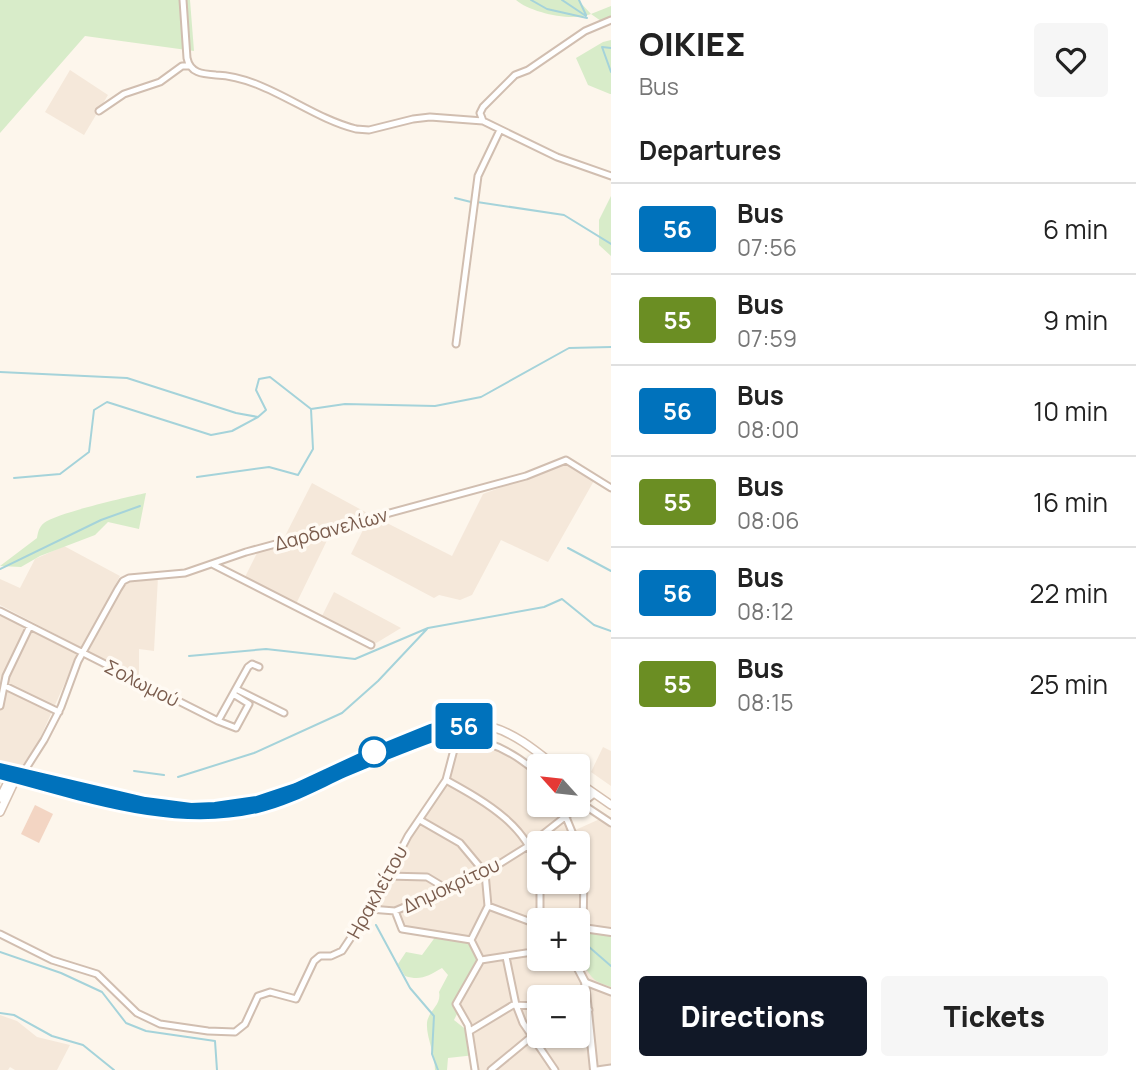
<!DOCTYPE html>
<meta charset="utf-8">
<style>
:root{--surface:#fff;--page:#f6f6f6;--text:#222;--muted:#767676;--line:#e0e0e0;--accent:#111827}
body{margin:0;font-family:Manrope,sans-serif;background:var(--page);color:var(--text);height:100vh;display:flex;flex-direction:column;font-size:26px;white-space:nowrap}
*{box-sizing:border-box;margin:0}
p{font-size:23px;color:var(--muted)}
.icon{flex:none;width:38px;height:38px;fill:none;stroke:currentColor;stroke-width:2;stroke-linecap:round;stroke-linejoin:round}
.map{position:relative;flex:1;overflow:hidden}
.side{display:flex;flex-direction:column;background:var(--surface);width:525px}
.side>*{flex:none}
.badge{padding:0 14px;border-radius:5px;font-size:24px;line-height:46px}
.needle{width:46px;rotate:297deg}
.tools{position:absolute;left:527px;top:754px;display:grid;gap:14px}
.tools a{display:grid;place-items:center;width:63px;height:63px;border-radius:7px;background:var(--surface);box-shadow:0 2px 5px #0004;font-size:35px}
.map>.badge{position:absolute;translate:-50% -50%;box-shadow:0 0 0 4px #fff}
h2{padding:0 28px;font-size:26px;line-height:63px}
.round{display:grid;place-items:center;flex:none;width:74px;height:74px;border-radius:7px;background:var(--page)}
.summary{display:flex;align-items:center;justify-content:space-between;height:119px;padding:0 28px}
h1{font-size:33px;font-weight:800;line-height:52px}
.cta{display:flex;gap:14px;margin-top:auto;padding:14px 28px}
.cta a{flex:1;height:80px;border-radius:7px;background:var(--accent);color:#fff;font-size:28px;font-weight:800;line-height:80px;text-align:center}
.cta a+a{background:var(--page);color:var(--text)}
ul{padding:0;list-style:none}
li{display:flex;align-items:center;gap:21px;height:91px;padding:0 28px;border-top:2px solid var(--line)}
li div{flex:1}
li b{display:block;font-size:26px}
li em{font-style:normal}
li .badge{min-width:77px;font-weight:700;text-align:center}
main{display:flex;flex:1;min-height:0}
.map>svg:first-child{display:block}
</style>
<main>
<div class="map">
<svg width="611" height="1070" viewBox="0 0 611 1070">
<rect width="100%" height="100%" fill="#fdf6ec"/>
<path fill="#f5e8da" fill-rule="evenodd" d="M 70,70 L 108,95 L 84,135 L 45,112 Z
M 566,463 L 595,479 L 548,562 L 501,540 L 472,595 L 460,600 L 439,595 L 434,598 L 351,554 L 367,522 L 379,519 L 452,556 L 483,494 Z
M 312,483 L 369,514 L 335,524 L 296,604 L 245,577 L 258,551 L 281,544 Z
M 64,546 L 120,576 L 82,648 L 0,605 L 0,579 L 20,588 L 35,559 Z
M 158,577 L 154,651 L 139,649 L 139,678 L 88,652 L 124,583 Z
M 334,592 L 401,628 L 373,645 L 321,618 Z
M 0,614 L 78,654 L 36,747 L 21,767 L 9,766 L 0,785 Z
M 465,740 L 504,748 L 539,776 L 539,805 L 558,805 L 571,832 L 602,818 L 611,824 L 611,1070 L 478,1070 L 472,1023 L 458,1006 L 481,961 L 471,941 L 402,929 L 395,911 L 370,909 L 408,836 L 446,780 L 456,742 ZM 539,844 L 578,844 L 578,882 L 539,882 ZM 539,920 L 578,920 L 578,959 L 539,959 ZM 539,998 L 578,998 L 578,1036 L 539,1036 Z
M 603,747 L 611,751 L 611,786 L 591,772 Z
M 0,1015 L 17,1021 L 37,1037 L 70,1045 L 57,1070 L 15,1070 L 10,1067 L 8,1070 L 0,1070 Z"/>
<path fill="#d8ecc9" d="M 0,0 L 190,0 L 194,51 L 85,36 L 0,133 Z
M 516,0 L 578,0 L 591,14 L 611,6 L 611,18 L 601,21 L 591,14 C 573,22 531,13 516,0 Z
M 611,40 L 611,94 L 610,94 L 588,85 L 576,58 L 603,42 Z
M 611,196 L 611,256 L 599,245 L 599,220 Z
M 146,493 L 139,529 L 108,522 L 95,535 L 40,556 L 21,567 L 0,566 L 37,538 C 38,532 39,527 44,523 C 57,513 127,497 146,493 Z
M 590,932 L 611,936 L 611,987 C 606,985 599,983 595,980 C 584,971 577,949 580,937 Z
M 436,936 L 465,938 L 481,961 L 455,1002 L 457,1014 L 454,1020 L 474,1036 L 475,1055 L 448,1058 L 447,1070 L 435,1070 C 435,1053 426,1037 427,1023 C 428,1011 442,1005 439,992 L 448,975 L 442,968 C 428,976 421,981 405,976 L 398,964 L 406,952 L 422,955 Z"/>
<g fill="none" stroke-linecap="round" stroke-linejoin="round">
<path stroke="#a5d3da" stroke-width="2" d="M 531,0 L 547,9 L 587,18
M 562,0 L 586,16
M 579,0 L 586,15
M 611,48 L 602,47 L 611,72
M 455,198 L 471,202
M 477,202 L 564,215 L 611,244
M 0,372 L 127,378 L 236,413 L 258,417 L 266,410 L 256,390 L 259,379 L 270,377 L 311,409 L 345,404 L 435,406 L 481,397 L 569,348 L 611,347
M 197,477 L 269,467 L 298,475 L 313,449 L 311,409
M 14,478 L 60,474 L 89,452 L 94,410 L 107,402 L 211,435 L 232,431 L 258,417
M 568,548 L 611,571
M 0,569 L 101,520 L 140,506
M 189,656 L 266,649 L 355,659 L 428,628 L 544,607 L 562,599 L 594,625 L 611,631
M 134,771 L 164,775
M 178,777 L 254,753 L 342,713 L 378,681 L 427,629
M 376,925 L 410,988 L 434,1016 L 432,1054 L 438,1070
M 588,946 L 611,966
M 0,952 L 61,973 L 102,992 L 126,1023 L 146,1031 L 215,1041 L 217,1070
M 0,1013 L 14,1015 L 52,1036 L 83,1045 L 114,1070"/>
</g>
<path fill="#f3d5c3" d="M 35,805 L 53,814 L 39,843 L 21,834 Z"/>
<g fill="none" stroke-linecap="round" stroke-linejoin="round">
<defs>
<path id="minor" d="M 183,0 L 187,58 C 190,73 202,74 216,75 C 266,77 308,117 356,129 L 369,130 L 413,119 L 430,117 L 483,121 L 557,157 L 611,176
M 99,111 L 124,94 L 160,82 L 182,66 L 189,66
M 483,121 L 480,113 L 483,107 L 515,75 L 528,70 L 585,31 L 611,20
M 456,344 L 478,176 L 500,130
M 212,564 L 371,645
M 0,611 L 218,721 L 248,667 L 252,664 L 259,667
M 5,686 L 59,712
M 236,689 L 284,713
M 0,706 L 6,676 L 30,626
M 218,721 L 236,728 L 249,704 L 233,694
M 23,773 L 44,740 L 61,707 L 78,661 L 118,589 L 123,581 L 129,578 L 185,573 L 246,552 L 526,476 L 566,460 L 611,488
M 446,780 C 484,801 532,827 539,875
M 578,801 L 611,823
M 561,805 L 577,844
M 420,820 L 460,843 L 485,873 L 488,906 L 471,940
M 578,844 L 584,876 L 583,928 L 578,927
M 387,876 L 427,877 L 447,889
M 488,906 L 539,925
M 370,909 L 395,911 L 485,873 L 528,846 L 594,794
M 395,911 L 402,929 L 471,940
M 540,920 L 540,882
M 0,934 L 52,960 L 97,974 L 137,1013 L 160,1024 L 208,1031 L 235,1032 L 245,1024 L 258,996 L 270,992 L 296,999 L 314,961 L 320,956 L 331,956 L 342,951 L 370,909 L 408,836 L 446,780 L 456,742 C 487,735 517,755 539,774
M 471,940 L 481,960
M 532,952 L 539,927
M 506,957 L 516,1005 L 523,1023 L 555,1070
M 481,960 L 539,951
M 585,982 L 611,992
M 578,1009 L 589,1010
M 470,1031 L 513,1005 L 539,1006
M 475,1070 L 468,1025 L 456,1004 L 481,960
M 491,1070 L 531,1037
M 597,1070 L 611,1068"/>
<path id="tertiary" d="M 578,936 L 583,928 L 611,932
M 573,959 L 585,982 L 594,1070"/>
<path id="secondary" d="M 0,767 C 71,782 141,812 214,807 C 243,805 271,799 297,788 C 354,764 429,711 492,727 C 516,734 536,751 555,766
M 0,774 C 83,794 171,829 257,808 C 287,800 314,787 341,774 C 380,756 420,741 461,727
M 578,782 L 611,805
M 0,798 L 12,774
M 0,812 L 16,778"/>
</defs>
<use href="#minor" stroke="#d1beb0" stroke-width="9"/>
<use href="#tertiary" stroke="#d1beb0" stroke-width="10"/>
<use href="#secondary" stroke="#d6c0b0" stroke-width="10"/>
<use href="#minor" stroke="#fff" stroke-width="5"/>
<use href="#tertiary" stroke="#fff" stroke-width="6"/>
<use href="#secondary" stroke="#fff" stroke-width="7"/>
</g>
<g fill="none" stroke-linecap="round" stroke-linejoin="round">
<defs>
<path id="line" d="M 0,768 L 145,802 L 191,808 L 215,807 L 257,801 L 296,788 L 367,755 L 431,729 L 449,725 L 465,726 C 424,739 385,755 345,772 C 316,785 288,801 257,808 C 171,828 82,795 0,774"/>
</defs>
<use href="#line" stroke="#fff" stroke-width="16"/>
<use href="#line" stroke="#0072bc" stroke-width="10"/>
</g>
<circle fill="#fff" stroke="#0072bc" stroke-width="3.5" cx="374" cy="752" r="14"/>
<g text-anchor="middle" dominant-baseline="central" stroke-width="7" stroke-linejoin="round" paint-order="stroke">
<g font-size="19" fill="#7a5c4d" stroke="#fffaf3">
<text transform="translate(331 529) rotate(-15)">Δαρδανελίων</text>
<text transform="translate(142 683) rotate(27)">Σολωμού</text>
<text transform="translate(451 885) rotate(-25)">Δημοκρίτου</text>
<text transform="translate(377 892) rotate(-61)">Ηρακλείτου</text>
</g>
</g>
</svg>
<div class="tools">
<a><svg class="needle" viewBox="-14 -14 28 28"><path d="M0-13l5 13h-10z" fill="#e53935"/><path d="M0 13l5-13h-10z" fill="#767676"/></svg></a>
<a><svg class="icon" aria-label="locate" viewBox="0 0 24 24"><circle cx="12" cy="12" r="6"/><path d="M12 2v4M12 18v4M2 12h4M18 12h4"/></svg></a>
<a>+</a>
<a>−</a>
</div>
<b class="badge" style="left:464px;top:726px;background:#0072bc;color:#fff">56</b>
</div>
<section class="side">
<div class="summary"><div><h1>ΟΙΚΙΕΣ</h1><p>Bus</p></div><a class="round"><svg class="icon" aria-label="heart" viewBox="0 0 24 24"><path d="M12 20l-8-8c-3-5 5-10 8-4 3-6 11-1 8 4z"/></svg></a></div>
<h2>Departures</h2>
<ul>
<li><span class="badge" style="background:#0072bc;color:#fff">56</span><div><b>Bus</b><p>07:56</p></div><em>6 min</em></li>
<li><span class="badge" style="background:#6b8e23;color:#fff">55</span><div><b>Bus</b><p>07:59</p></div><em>9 min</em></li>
<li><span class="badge" style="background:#0072bc;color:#fff">56</span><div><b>Bus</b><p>08:00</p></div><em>10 min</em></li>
<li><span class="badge" style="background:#6b8e23;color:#fff">55</span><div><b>Bus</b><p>08:06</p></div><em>16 min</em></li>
<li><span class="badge" style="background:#0072bc;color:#fff">56</span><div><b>Bus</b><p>08:12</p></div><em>22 min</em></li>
<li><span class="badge" style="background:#6b8e23;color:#fff">55</span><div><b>Bus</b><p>08:15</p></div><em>25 min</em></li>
</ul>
<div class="cta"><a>Directions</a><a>Tickets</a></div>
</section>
</main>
